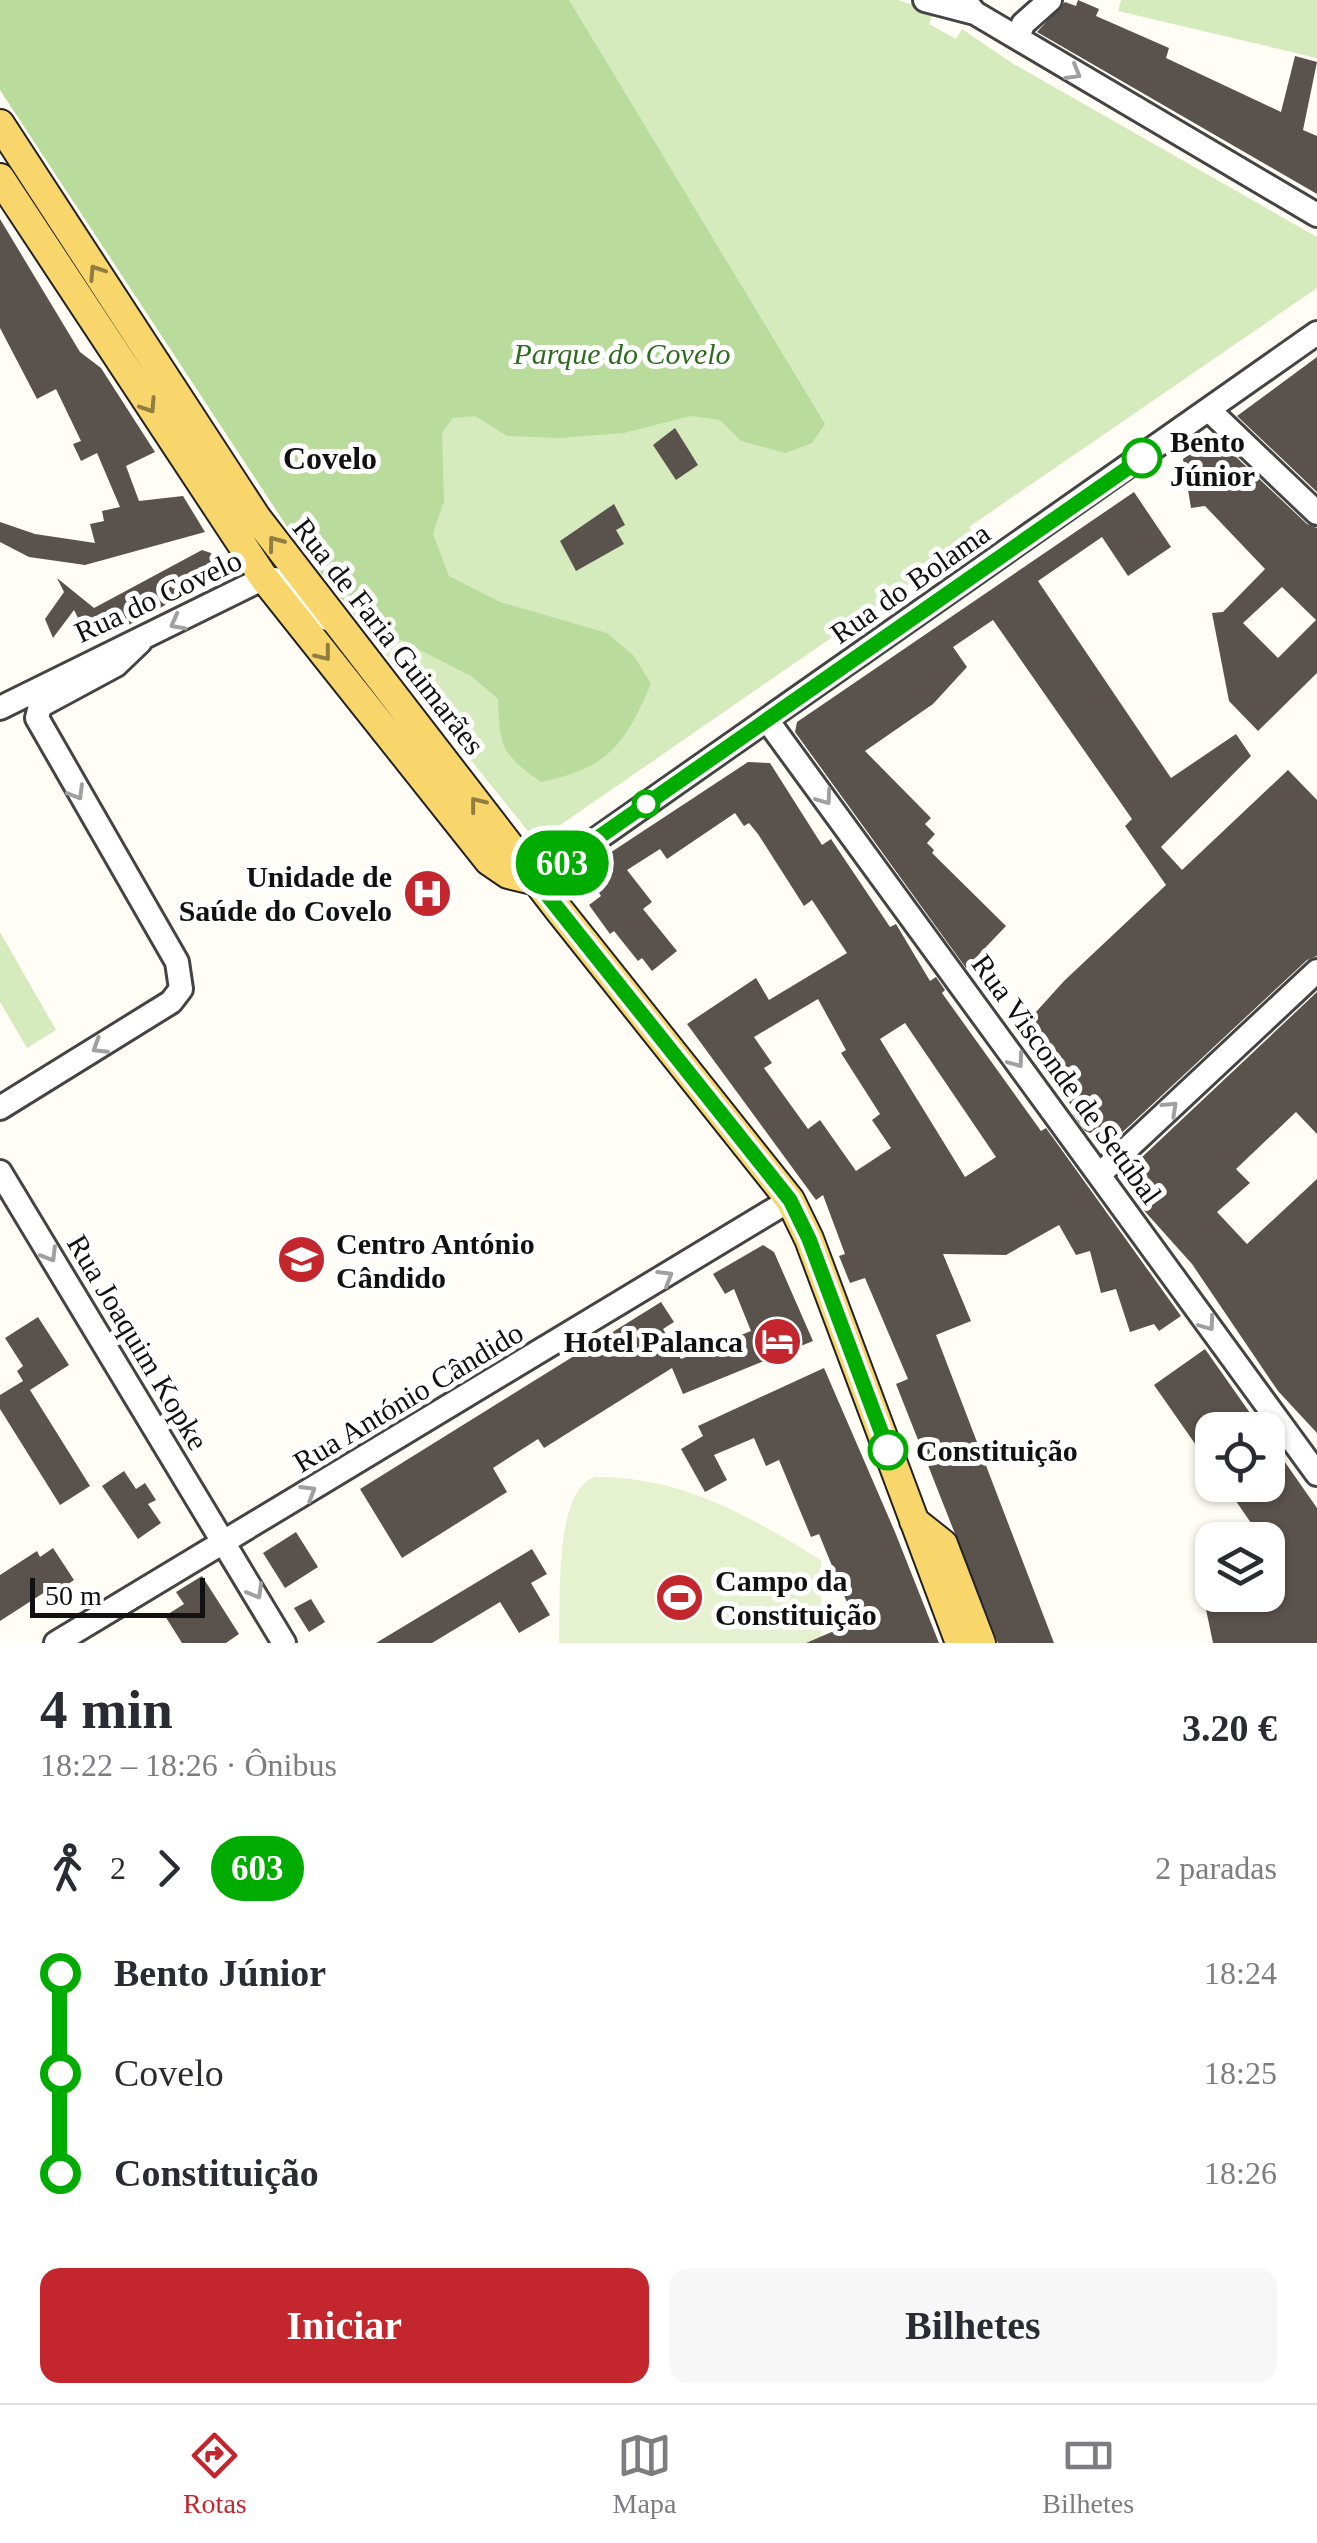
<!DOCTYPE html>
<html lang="pt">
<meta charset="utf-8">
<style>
:root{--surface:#fff;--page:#f7f7f7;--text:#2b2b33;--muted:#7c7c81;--line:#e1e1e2;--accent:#c4262e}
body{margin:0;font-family:Georgia,serif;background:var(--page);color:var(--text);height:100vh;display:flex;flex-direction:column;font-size:38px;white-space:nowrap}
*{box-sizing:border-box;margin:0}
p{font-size:32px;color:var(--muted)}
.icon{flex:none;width:55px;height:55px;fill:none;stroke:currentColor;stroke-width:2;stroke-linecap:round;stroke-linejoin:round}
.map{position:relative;height:1643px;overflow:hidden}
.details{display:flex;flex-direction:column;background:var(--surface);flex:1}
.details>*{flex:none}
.badge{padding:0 20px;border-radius:32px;font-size:35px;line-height:65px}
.buttons{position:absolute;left:1195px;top:1412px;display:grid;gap:20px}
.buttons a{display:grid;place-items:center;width:90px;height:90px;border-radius:20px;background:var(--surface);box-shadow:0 2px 8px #0004;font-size:50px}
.scale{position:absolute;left:30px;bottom:25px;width:175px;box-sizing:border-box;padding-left:10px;border:5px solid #111;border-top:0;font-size:28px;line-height:35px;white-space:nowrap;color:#111;-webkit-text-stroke:8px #fff;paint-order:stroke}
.map>.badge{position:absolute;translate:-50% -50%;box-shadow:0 0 0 5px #fff}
.legs{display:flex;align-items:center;gap:15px;height:110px;padding:0 40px;font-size:32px}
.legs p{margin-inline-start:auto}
.head{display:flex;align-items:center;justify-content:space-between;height:170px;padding:0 40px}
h1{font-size:55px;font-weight:700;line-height:75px}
.action{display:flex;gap:20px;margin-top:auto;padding:20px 40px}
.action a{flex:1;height:115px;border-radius:20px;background:var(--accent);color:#fff;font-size:40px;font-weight:700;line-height:115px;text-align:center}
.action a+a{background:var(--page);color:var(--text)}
ul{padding:0 40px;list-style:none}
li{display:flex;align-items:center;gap:35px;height:100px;font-size:38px}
li i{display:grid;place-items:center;width:15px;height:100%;margin:0 12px;background:currentColor}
li i::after{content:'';width:25px;height:25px;margin:-12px;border:8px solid;border-radius:50%;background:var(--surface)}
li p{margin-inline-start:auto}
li:first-child i{background:linear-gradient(#0000 50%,currentColor 0)}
li:last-child i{background:linear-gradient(currentColor 50%,#0000 0)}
.tab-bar{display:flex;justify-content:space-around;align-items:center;height:140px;border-top:2px solid var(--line);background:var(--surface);font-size:28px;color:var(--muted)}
.tab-bar a{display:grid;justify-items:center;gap:5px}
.tab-bar .on{color:var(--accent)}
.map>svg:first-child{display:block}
</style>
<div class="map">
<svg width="1317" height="1643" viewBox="0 0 1317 1643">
<rect width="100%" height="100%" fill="#fffdf5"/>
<path fill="#d5ebbd" d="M 0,0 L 898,0 L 934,12 L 929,24 L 956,39 L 962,29 L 1012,63 L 1317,237 L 1317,288 L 969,527 L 976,538 L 540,839 L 531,835 L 295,541 Z
M 1121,0 L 1317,0 L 1317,58 L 1118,11 Z
M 0,932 L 56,1030 L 27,1048 L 0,1002 Z"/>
<path fill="#b9dc9c" d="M 0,0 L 569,0 L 825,424 L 812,443 L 785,453 L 741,441 L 720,420 L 690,416 L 624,433 L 559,438 L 507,436 L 475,416 L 453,418 L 442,432 L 444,501 L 433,534 L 449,576 L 500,602 L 607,633 L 634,656 L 651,684 C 624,746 608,768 541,782 C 501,754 500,747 498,699 L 471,676 L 357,618 L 301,548 L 0,90 Z"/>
<path fill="#e6f2cf" d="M 594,1477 C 682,1476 749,1516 821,1560 L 821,1643 L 559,1643 C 561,1604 553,1493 594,1477 Z"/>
<path fill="#5a524d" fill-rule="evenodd" d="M 1078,0 L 1099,9 L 1096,16 L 1169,48 L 1166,58 L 1281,112 L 1295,56 L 1317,62 L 1303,130 L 1317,136 L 1317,194 L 1037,32 L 1065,2 L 1076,6 Z
M 0,219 L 80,352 L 101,368 L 155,452 L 126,466 L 139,501 L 183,496 L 205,532 L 85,565 L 29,557 L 0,542 L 0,522 L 35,534 L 95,543 L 90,524 L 104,521 L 102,511 L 120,507 L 97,453 L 81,461 L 73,444 L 81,441 L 56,389 L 37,399 L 0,328 Z
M 1317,357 L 1317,492 L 1237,416 Z
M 675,428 L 698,465 L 676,480 L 653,445 Z
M 1215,437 L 1307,524 L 1317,528 L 1317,673 L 1258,731 L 1229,701 L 1212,613 L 1223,612 L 1265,569 L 1205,506 L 1191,508 L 1183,459 ZM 1282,587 L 1316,620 L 1278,658 L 1243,623 Z
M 1134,492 L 1171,547 L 1128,576 L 1102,537 L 1038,581 L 1171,778 L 1236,734 L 1251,756 L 1161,847 L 1182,870 L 1288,770 L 1317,800 L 1317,956 L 1307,960 L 1113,1141 L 1085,1131 L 1071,1111 L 1074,1109 L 1017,1033 L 1064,981 L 1166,885 L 1125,826 L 1132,819 L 993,620 L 953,647 L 967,667 L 933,704 L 865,751 L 931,818 L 925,824 L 935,834 L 927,843 L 934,850 L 932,853 L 1006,926 L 966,968 L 795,732 L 797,722 Z
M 614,504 L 625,525 L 616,530 L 624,544 L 576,571 L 560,541 Z
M 202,550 L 211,553 L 220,568 L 217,577 L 110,635 L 107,630 L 89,640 L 74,610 L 53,638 L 45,619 L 64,592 L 57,578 L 94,608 Z
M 748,762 L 770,763 L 822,845 L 831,839 L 890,927 L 896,924 L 930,981 L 936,977 L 945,990 L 942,993 L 1041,1131 L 1046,1128 L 1181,1316 L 1159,1331 L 1154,1324 L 1130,1332 L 1116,1289 L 1101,1293 L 1090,1251 L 1076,1255 L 1059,1225 L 1006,1255 L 943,1254 L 971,1321 L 936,1335 L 1054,1643 L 998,1643 L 896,1384 L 908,1379 L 865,1278 L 850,1283 L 839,1256 L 845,1254 L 823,1195 L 816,1200 L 687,1024 L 756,978 L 769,1000 L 847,953 L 812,900 L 804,906 L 758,834 L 749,823 L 744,826 L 735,813 L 667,859 L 660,849 L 627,870 L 652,902 L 643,909 L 677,951 L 652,971 L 642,958 L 638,961 L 614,931 L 610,934 L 589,905 L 601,896 L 584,870 ZM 818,999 L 846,1050 L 841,1053 L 880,1114 L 872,1120 L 891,1148 L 856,1171 L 820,1120 L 808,1129 L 764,1068 L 772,1063 L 754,1037 ZM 905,1023 L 996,1157 L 965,1177 L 880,1039 Z
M 1317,992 L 1317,1134 L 1296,1112 L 1236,1169 L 1250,1183 L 1217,1212 L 1247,1244 L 1317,1179 L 1317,1433 L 1278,1391 L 1192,1264 L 1140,1206 L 1123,1175 Z
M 763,1245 L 774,1252 L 813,1341 L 683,1394 L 672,1368 L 544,1448 L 538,1439 L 493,1468 L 507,1492 L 402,1558 L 360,1489 L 661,1302 L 674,1322 L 663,1329 L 681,1359 L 751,1331 L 734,1289 L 725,1294 L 713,1274 Z
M 38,1317 L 69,1365 L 30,1390 L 90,1486 L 60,1505 L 0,1409 L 0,1395 L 23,1381 L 17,1371 L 23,1366 L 5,1338 Z
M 1205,1349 L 1262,1430 L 1212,1430 L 1212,1468 L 1154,1385 Z
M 824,1368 L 895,1532 L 939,1643 L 806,1643 L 855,1622 L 819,1534 L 811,1537 L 779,1460 L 766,1466 L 754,1438 L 714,1455 L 727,1480 L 705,1492 L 681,1449 L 703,1436 L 698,1426 Z
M 1268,1438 L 1317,1508 L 1317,1643 L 1213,1643 L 1203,1595 L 1268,1595 L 1268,1540 L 1254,1540 L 1251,1523 L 1225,1485 L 1268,1485 Z
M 124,1471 L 136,1489 L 145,1483 L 156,1500 L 148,1504 L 161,1523 L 138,1539 L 102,1486 Z
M 296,1532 L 318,1567 L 285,1588 L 263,1553 Z
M 53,1548 L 74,1580 L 49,1597 L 45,1592 L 0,1621 L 0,1575 L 37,1551 L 40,1557 Z
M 532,1549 L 547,1574 L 531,1583 L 550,1615 L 519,1633 L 500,1602 L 432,1643 L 376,1643 Z
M 202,1576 L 239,1634 L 226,1643 L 182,1643 L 165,1616 L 184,1604 L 176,1592 Z
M 311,1599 L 325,1622 L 309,1632 L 294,1608 Z"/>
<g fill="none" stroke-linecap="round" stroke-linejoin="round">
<defs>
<path id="minor" d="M 925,0 L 975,13
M 964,0 L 975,13 L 1317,215
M 1018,38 L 1023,24 L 1050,0
M 1209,410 L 1317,513
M 0,708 L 264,578 L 282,580 L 317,616 L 334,621
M 767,720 L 1317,1474
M 537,881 L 1317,333
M 0,1108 L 171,1002 L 181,989 L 177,962 L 37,718 L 40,706 L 116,665 L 140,642
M 0,1172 L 284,1643
M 1100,1174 L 1317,971
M 56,1643 L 790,1200"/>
<path id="major" d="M 0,124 L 256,517 L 559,910 L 790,1200 L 809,1239 L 960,1643
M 0,178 L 264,578 L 489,861 L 508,874 L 537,881
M 914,1521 L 943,1544 L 981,1643"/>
</defs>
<use href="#minor" stroke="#444" stroke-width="28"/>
<use href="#major" stroke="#222" stroke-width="32"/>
<use href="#minor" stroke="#fff" stroke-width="22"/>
<use href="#major" stroke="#f9d66b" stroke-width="28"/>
</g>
<defs><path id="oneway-chevron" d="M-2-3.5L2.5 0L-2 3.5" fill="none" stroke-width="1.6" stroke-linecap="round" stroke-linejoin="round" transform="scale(2.5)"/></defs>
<g stroke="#a0a0a0">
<use href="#oneway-chevron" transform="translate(1074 73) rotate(30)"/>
<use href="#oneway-chevron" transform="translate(177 623) rotate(152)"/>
<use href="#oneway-chevron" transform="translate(77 793) rotate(59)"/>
<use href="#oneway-chevron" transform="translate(825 798) rotate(54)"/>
<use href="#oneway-chevron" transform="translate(99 1047) rotate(148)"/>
<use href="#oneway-chevron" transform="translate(1017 1061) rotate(54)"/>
<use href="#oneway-chevron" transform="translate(1171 1108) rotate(-43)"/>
<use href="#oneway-chevron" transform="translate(50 1255) rotate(59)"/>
<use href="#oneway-chevron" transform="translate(666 1277) rotate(-31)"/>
<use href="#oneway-chevron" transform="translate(1208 1324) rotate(54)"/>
<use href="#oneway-chevron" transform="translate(309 1492) rotate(-31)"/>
<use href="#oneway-chevron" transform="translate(256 1592) rotate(60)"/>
</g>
<g stroke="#917d42">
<use href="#oneway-chevron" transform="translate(96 272) rotate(-123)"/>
<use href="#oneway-chevron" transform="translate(149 406) rotate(57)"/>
<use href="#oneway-chevron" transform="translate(275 543) rotate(-127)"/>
<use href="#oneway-chevron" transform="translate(324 654) rotate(52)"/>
<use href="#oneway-chevron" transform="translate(477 804) rotate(-128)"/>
</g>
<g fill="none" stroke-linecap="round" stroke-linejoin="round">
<defs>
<path id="line-1" d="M 888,1450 L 809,1239 L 790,1200 L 536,881 L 1142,458"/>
</defs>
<use href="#line-1" stroke="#fff" stroke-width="22"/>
<use href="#line-1" stroke="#00ac00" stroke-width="15"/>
</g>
<defs>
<symbol id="hospital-disc" viewBox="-11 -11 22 22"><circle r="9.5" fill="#c4262e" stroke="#fff"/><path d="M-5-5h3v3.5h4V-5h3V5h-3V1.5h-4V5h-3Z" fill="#fff"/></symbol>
<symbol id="school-disc" viewBox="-11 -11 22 22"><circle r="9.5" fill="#c4262e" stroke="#fff"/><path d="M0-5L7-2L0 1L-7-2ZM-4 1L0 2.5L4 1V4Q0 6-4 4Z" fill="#fff"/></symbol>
<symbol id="hotel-disc" viewBox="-11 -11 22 22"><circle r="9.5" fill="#c4262e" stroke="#fff"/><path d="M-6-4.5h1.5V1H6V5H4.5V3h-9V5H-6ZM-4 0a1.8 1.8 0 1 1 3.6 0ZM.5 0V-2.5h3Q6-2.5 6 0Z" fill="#fff"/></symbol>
<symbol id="stadium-disc" viewBox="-11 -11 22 22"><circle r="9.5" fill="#c4262e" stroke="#fff"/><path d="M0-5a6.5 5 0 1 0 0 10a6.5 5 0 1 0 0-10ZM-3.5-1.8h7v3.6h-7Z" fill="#fff"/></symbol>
</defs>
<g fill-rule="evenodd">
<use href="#hospital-disc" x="400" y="866" width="55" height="55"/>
<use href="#school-disc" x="274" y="1232" width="55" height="55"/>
<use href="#hotel-disc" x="750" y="1314" width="55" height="55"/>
<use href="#stadium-disc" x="652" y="1570" width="55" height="55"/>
</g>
<g fill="#fff" stroke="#00ac00" stroke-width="5">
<circle cx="1142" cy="458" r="18"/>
<circle cx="646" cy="804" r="12"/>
<circle cx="888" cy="1450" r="18"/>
</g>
<g text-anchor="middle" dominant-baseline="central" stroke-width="10" stroke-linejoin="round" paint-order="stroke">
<g font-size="30" font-style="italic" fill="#2f6b1f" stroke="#fff">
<text x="622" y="353">Parque do Covelo</text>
</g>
<g font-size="30" font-weight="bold" fill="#111" stroke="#fff" text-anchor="start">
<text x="1170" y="441">Bento<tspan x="1170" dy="34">Júnior</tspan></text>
<text x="916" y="1450">Constituição</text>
</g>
<g font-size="30" fill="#111" stroke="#fff">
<text transform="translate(910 583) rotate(-35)">Rua do Bolama</text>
<text transform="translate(158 596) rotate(-25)">Rua do Covelo</text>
<text transform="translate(389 636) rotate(52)">Rua de Faria Guimarães</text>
<text transform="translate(1067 1079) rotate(54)">Rua Visconde de Setúbal</text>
<text transform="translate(138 1342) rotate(59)">Rua Joaquim Kopke</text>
<text transform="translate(408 1397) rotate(-31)">Rua António Cândido</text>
</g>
<g font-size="30" font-weight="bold" fill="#111" stroke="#fff" text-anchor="end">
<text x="392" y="876">Unidade de<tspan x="392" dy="34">Saúde do Covelo</tspan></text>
<text x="336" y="1243" text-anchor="start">Centro António<tspan x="336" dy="34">Cândido</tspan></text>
<text x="743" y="1341">Hotel Palanca</text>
<text x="715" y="1580" text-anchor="start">Campo da<tspan x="715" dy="34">Constituição</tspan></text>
</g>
<g font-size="32" font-weight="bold" fill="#111" stroke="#fff">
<text x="330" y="458">Covelo</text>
</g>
</g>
</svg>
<div class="buttons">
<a><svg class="icon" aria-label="locate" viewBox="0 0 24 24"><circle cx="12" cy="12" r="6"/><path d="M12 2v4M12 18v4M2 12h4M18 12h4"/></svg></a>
<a><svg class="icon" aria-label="layers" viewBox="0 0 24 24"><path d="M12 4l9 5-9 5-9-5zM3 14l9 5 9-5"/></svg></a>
</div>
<div class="scale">50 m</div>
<b class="badge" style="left:562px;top:863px;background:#00ac00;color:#fff">603</b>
</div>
<section class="details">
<div class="head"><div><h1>4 min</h1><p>18:22 – 18:26 · Ônibus</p></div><b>3.20 €</b></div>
<div class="legs"><svg class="icon" aria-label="walk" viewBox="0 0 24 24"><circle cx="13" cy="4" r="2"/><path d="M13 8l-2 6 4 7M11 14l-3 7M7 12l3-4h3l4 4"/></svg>2<svg class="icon" aria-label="forward" viewBox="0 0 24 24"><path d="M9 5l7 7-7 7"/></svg><b class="badge" style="background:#00ac00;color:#fff">603</b><p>2 paradas</p></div>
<ul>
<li><i style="color:#00ac00"></i><b>Bento Júnior</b><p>18:24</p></li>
<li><i style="color:#00ac00"></i><span>Covelo</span><p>18:25</p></li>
<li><i style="color:#00ac00"></i><b>Constituição</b><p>18:26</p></li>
</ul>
<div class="action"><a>Iniciar</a><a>Bilhetes</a></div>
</section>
<nav class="tab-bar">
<a class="on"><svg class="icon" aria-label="directions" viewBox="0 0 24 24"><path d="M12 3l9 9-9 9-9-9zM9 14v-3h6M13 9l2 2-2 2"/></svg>Rotas</a>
<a><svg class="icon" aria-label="map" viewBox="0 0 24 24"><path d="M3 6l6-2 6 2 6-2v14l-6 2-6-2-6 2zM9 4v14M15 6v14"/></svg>Mapa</a>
<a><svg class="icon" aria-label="tickets" viewBox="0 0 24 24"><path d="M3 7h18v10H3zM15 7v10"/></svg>Bilhetes</a>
</nav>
